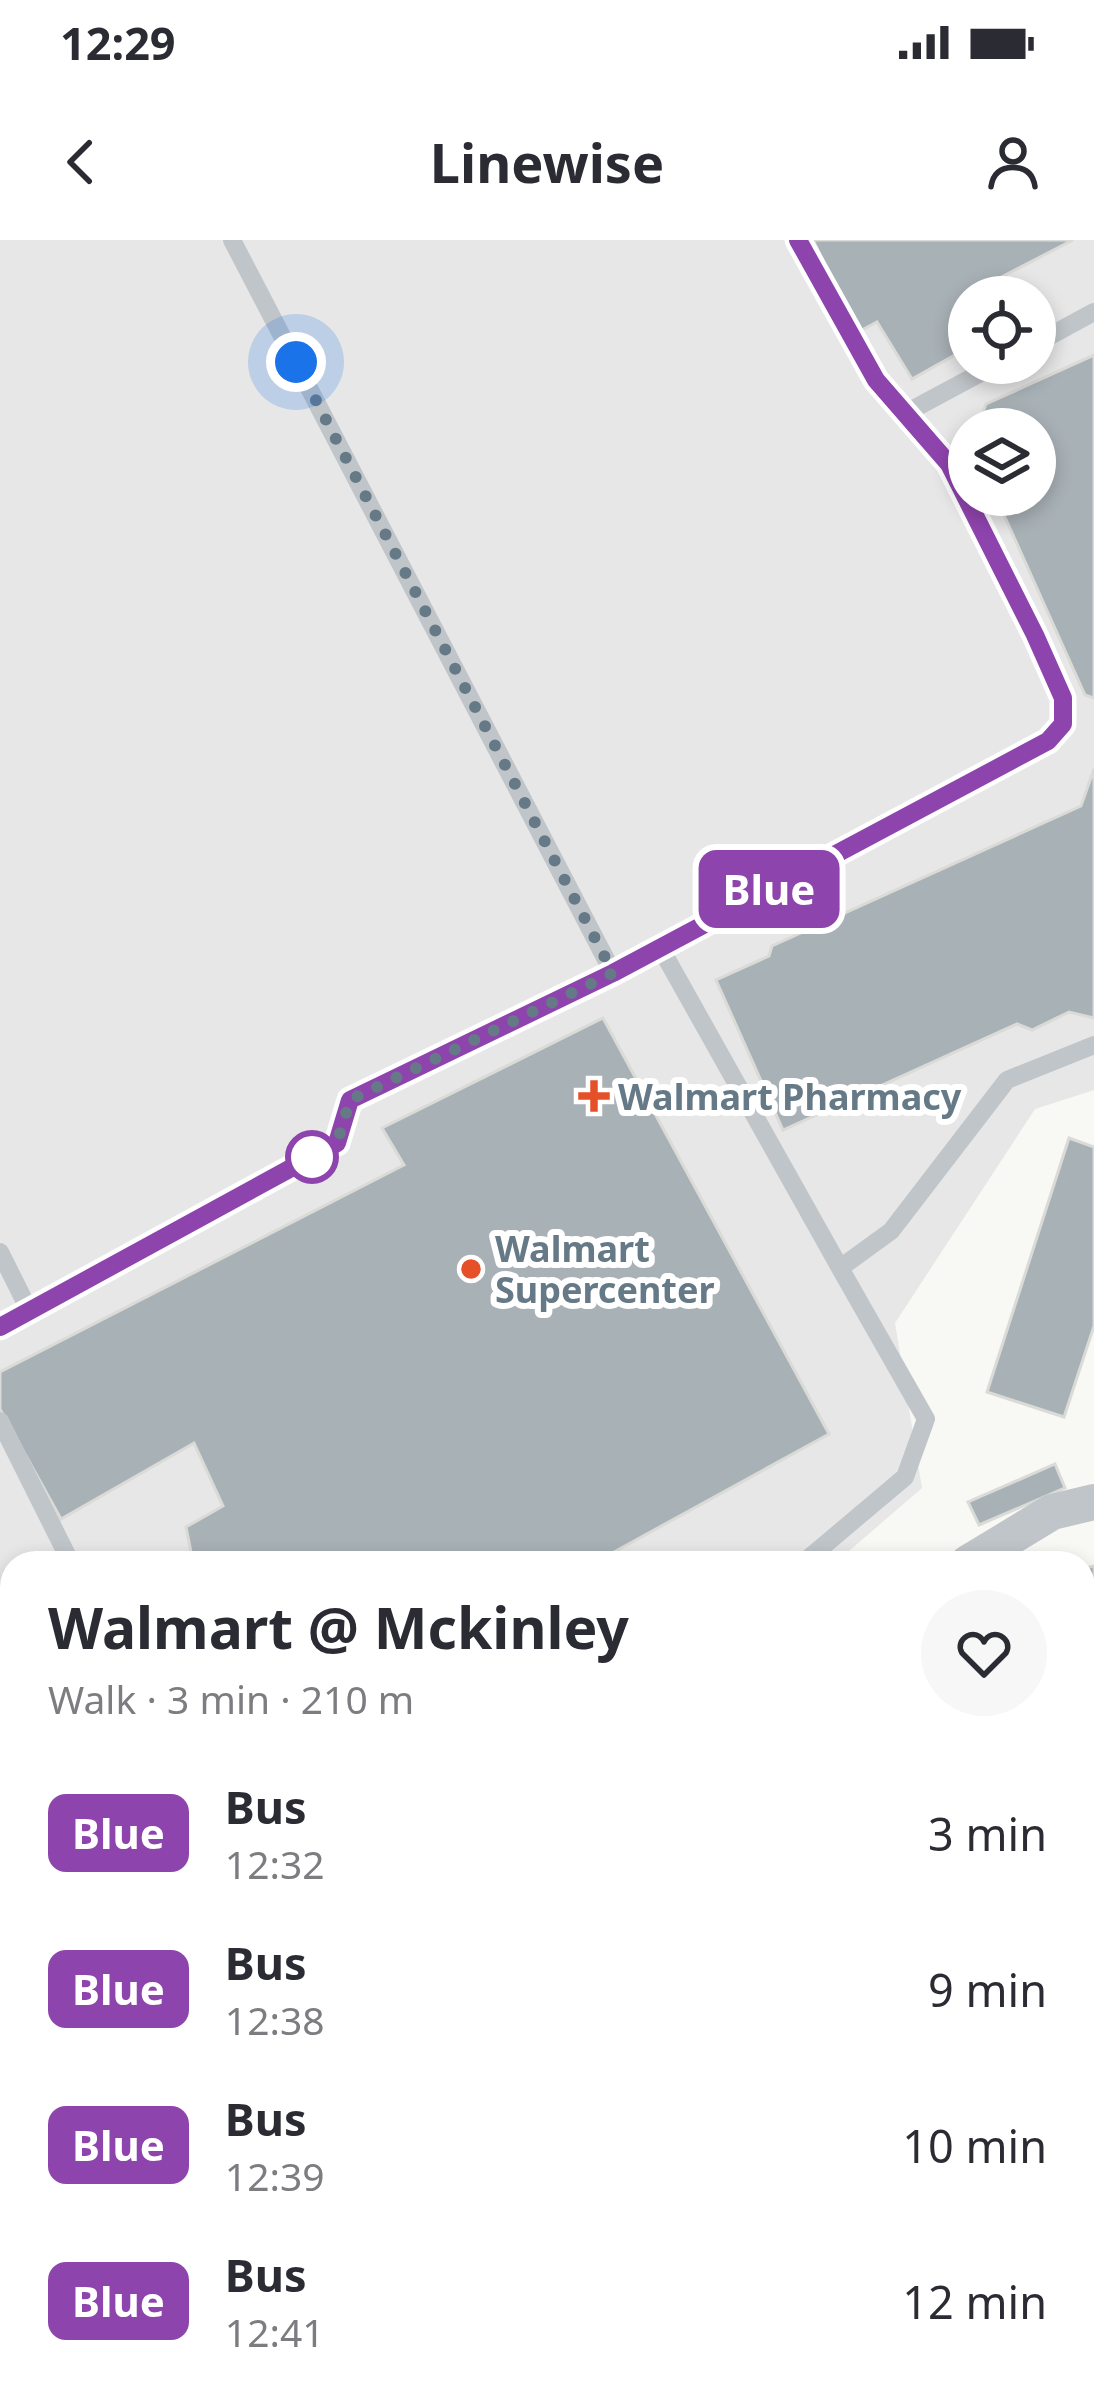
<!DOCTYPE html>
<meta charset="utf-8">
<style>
:root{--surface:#fff;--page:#f7f7f7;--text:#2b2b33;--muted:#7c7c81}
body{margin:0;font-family:"Noto Sans",sans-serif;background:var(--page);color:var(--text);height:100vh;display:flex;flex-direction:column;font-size:45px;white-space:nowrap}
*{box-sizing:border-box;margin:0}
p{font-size:39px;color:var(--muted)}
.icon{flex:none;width:66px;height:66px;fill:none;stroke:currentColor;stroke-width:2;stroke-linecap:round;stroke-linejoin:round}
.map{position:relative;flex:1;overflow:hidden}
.details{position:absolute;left:0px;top:1311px;width:1095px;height:855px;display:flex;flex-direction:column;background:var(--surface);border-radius:36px 36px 0 0;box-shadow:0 6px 18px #0003}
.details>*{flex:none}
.badge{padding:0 24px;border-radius:18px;font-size:42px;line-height:78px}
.buttons{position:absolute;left:948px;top:36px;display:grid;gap:24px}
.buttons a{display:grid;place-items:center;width:108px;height:108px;border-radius:50%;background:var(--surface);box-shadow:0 6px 18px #0003;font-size:60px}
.you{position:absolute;width:60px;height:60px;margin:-30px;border:9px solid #fff;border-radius:50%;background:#1a73e8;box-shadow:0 0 0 18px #1a73e833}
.map>.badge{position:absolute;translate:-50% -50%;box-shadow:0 0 0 6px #fff}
.round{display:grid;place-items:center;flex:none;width:126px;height:126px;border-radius:63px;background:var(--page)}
.headline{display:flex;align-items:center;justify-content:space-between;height:204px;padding:0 48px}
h1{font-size:57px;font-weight:700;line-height:90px}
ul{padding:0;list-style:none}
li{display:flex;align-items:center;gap:36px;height:156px;padding:0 48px}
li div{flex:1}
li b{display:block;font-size:45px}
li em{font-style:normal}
li .badge{min-width:132px;font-weight:700;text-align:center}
.status{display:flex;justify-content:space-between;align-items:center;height:84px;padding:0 60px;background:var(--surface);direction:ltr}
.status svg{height:33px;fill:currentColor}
header{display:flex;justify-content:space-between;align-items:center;height:156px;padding:0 48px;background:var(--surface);font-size:54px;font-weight:700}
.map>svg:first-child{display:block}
</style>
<div class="status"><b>12:29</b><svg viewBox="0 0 49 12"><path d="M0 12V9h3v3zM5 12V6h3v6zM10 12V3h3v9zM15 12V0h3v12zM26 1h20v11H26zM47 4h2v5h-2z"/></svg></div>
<header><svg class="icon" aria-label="back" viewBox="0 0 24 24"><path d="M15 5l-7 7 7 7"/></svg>Linewise<svg class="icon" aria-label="person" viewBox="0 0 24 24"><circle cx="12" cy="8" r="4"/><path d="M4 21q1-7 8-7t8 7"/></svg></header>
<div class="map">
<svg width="1094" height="2165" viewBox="0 0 1094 2165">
<rect width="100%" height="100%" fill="#f8f8f5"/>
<path fill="#e6e7e6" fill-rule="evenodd" d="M 0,0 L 1094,0 L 1094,850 L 1035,869 L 895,1083 L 922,1248 L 835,1323 L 12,1323 L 12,1667 L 0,1662 ZM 969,57 L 1035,57 L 1035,123 L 969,123 ZM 969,189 L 1035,189 L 1035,255 L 969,255 Z"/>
<path fill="#d8ddd4" d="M 12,1989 L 12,2154 L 403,2154 L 407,2158 L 424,2154 L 511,2154 L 518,2165 L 0,2165 L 0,1991 Z"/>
<path fill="#a8b1b6" stroke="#dadad7" stroke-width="3" d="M 813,0 L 1073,0 L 984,46 L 991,57 L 969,57 L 969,107 L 912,139 L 877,82 L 858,92 Z
M 1094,115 L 1094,458 L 1085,455 L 995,255 L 1035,255 L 1035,189 L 977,189 L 986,164 Z
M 1094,529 L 1094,778 L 1069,772 L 1032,790 L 1017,784 L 783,890 L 716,740 L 769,716 L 772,706 L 1081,566 Z
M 603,778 L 829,1194 L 594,1323 L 173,1323 L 191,1312 L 186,1287 L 223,1266 L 194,1203 L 61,1279 L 0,1169 L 0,1132 L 404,925 L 382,888 Z
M 1069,898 L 1094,907 L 1094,1086 L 1064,1177 L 987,1152 Z
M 1055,1224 L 1065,1248 L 979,1285 L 968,1262 Z
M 1094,1326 L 1094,1410 L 1083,1413 L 1083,1329 Z
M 1094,1534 L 1094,1620 L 1091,1621 L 1083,1604 L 1083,1540 Z
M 1083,1997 L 1094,2006 L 1094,2085 L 1083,2076 Z
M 1083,2092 L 1094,2097 L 1094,2165 L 1060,2154 L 1083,2154 Z
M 614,2154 L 673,2154 L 667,2165 L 636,2165 Z
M 919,2154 L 997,2154 L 1001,2162 L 993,2165 L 924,2165 Z"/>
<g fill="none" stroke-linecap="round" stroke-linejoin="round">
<path stroke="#c0c5c9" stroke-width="18" d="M 232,0 L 613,733
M 1035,104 L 1094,72
M 904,174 L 999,123
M 660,707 L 840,1028
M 0,1012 L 30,1072
M 0,1087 L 336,903 L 350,860 L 613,733 L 1048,501 L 1063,484 L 1062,458 L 1035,395 L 949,224 L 876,140 L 797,0
M 0,1181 L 71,1323
M 803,1323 L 905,1237 L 926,1179 L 840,1028 L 891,991 L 1007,840 L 1094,805
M 0,1420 L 12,1420
M 0,1493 L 12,1520
M 0,1975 L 12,1974"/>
<path stroke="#c0c5c9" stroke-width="36" d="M 968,1323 L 1052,1272 L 1094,1262
M 1083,1744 L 1094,1740
M 0,1773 L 12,1774
M 832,2154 L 839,2165"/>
</g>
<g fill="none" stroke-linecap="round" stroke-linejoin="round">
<defs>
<path id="line" d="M 0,1087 L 337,903 L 350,860 L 613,733 L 1048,501 L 1063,484 L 1063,458 L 1035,395 L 949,224 L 876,140 L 798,0"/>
</defs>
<use href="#line" stroke="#fff" stroke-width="27"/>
<use href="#line" stroke="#8e44ad" stroke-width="18"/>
<path stroke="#667986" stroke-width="12" stroke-dasharray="0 21.6" d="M 296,122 L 613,733 L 350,860 L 337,903 L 308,919 L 312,917"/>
</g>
<g fill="#e55028" stroke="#fff" stroke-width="4.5">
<path d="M588 838h12v12h12v12h-12v12h-12v-12h-12v-12h12z"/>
<circle cx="471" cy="1029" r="12"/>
</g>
<circle fill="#fff" stroke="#8e44ad" stroke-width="6" cx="312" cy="917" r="24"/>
<g text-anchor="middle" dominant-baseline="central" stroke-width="12" stroke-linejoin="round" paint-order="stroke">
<g font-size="36" font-weight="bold" fill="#667986" stroke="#fff" text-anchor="start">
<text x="618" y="856">Walmart Pharmacy</text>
<text x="495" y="1008">Walmart<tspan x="495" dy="41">Supercenter</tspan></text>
</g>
</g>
</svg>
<div class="buttons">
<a><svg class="icon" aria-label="locate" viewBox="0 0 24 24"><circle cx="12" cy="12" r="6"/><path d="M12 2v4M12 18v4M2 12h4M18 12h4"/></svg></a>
<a><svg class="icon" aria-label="layers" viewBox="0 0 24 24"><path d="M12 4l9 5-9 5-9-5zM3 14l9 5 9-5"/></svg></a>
</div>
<div class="you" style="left:296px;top:122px"></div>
<b class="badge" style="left:769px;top:649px;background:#8e44ad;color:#fff">Blue</b>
<section class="details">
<div class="headline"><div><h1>Walmart @ Mckinley</h1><p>Walk · 3 min · 210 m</p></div><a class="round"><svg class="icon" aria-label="heart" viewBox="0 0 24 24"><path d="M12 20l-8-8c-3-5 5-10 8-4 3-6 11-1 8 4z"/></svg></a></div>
<ul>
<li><span class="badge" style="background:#8e44ad;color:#fff">Blue</span><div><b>Bus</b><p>12:32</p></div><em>3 min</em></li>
<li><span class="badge" style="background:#8e44ad;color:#fff">Blue</span><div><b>Bus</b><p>12:38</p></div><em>9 min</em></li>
<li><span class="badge" style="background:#8e44ad;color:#fff">Blue</span><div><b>Bus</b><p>12:39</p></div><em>10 min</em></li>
<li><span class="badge" style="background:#8e44ad;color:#fff">Blue</span><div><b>Bus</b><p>12:41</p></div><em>12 min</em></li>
</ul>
</section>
</div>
